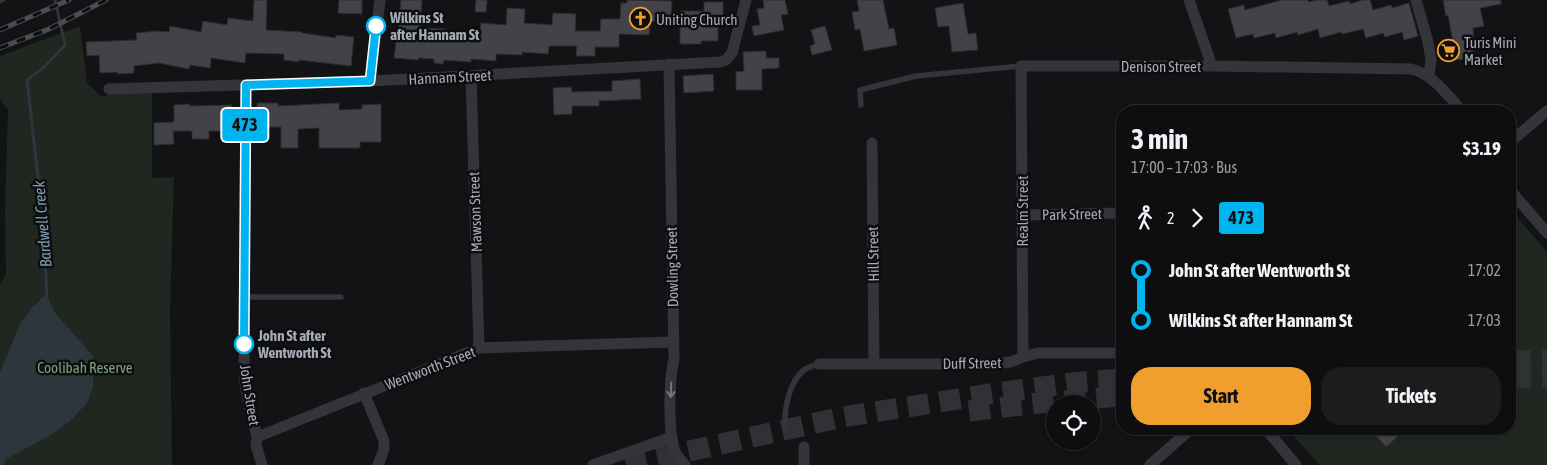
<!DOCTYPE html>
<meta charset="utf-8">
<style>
:root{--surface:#0e0e10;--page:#1c1c1e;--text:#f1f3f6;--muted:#9b9c9f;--line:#2e2e30;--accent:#f09f2f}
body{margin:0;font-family:"Asap Condensed",sans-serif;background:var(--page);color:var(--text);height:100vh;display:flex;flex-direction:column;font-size:19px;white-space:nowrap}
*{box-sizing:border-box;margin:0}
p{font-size:16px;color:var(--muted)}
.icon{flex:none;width:28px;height:28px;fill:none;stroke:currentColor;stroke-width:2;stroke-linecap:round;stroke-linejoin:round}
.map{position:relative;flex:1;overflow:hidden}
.sheet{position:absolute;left:1116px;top:105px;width:400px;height:330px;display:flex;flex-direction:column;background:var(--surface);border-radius:20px;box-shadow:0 1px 4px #0004,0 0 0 1px var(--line)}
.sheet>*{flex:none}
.badge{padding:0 10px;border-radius:4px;font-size:18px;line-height:32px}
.buttons{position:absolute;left:1046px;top:395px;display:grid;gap:10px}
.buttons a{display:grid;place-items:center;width:55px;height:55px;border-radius:50%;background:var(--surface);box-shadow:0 1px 4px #0004,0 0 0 1px var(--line);font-size:25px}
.map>.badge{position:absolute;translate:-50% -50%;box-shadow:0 0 0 2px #fff}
.legs{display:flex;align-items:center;gap:8px;height:55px;padding:0 15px;font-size:16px}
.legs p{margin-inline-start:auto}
.head{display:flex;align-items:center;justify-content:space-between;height:85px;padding:0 15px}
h1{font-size:28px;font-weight:700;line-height:38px}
.action{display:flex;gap:10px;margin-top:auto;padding:10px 15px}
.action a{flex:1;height:58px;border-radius:20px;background:var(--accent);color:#111;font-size:20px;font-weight:700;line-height:58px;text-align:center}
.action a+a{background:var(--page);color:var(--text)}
ul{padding:0 15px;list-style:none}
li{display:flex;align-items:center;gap:18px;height:50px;font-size:19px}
li i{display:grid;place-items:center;width:8px;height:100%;margin:0 6px;background:currentColor}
li i::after{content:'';width:12px;height:12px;margin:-6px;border:4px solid;border-radius:50%;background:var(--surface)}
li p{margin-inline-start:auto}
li:first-child i{background:linear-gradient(#0000 50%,currentColor 0)}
li:last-child i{background:linear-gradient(currentColor 50%,#0000 0)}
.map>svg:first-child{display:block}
</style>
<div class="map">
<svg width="1547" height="465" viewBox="0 0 1547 465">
<rect width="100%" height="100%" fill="#131315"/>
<path fill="#1f2720" d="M 80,26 L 87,83 L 102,97 C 118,91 135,88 152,94 L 152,178 L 174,177 L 170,310 L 172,465 L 0,465 L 0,285 L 6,274 L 5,211 L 8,110 L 0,99 L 0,56 Z
M 1510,209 L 1547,252 L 1547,465 L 1320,465 L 1287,429 L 1510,429 Z"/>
<path fill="#2c373d" d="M 46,294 L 55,313 L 93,356 L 93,387 L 87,403 L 69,422 L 49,436 L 6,459 L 4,465 L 0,465 L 0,372 L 20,324 L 31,309 Z"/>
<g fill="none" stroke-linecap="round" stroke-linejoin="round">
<path stroke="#2c373d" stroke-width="3" d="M 0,2 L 4,0
M 47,298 L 43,221 L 27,80 L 44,67 L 65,45 L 55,0"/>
</g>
<path fill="#424348" stroke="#2d2d31" d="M 254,0 L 267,0 L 266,30 L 302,32 L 302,33 L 336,38 L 336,35 L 354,37 L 351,66 L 299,60 L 299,62 L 284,60 L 284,54 L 246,53 L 245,63 L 211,58 L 210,68 L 190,65 L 189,69 L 159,63 L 134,66 L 134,73 L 117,74 L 117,72 L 100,73 L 99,55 L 87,56 L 86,42 L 137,40 L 136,33 L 157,31 L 169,32 L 170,26 L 201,32 L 203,21 L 227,25 L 228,18 L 253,21 Z
M 339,0 L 362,0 L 362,14 L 338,13 Z
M 401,0 L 422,0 L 420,28 L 446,29 L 445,32 L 480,35 L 481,23 L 506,25 L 507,8 L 525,9 L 524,23 L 552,25 L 553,13 L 576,14 L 575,31 L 600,31 L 601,19 L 620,19 L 621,3 L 627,3 L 627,0 L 672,1 L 671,17 L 659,16 L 659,22 L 650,21 L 649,35 L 619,34 L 619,47 L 595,47 L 595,56 L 576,56 L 577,46 L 549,46 L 548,54 L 522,52 L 522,55 L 496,54 L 496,61 L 471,59 L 471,62 L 444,60 L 443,64 L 434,63 L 434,59 L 418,58 L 418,60 L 394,58 L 397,34 L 398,34 Z
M 476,0 L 487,0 L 486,12 L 475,12 Z
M 763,0 L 785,0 L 788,14 L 781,15 L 784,30 L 754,36 L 752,26 L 760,25 L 757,9 L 764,8 Z
M 857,0 L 883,0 L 889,29 L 894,28 L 897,45 L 864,51 L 860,29 L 855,30 L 852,12 L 859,11 Z
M 1282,0 L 1308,0 L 1309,2 L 1317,0 L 1327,0 L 1329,6 L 1349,1 L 1350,4 L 1363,0 L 1370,0 L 1373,10 L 1391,5 L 1392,8 L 1409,3 L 1418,36 L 1404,40 L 1402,32 L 1385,37 L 1383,33 L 1366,38 L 1363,29 L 1342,34 L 1341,32 L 1320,38 L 1318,29 L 1298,35 L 1297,32 L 1276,38 L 1275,33 L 1254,38 L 1253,34 L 1236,38 L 1228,9 L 1244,5 L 1245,10 Z
M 1443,0 L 1501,0 L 1501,4 L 1480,8 L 1484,26 L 1473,28 L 1474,59 L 1447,60 L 1447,42 L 1453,42 L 1448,15 L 1446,16 Z
M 704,2 L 723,2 L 723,23 L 718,23 L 718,41 L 701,41 L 701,44 L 680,44 L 680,11 L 704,11 Z
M 963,3 L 968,34 L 976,33 L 978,50 L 952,52 L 949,26 L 938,27 L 935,8 Z
M 825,26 L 832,50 L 812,55 L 810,46 L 815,44 L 811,30 Z
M 766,51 L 766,58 L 779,58 L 779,68 L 762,69 L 762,90 L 736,90 L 736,72 L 744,71 L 743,52 Z
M 713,74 L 714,91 L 684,93 L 683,76 Z
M 640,79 L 641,99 L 599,101 L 599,106 L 572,106 L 572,114 L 554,115 L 553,88 L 571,87 L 572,92 L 612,91 L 612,81 Z
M 257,103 L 278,103 L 278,106 L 339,103 L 339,110 L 362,109 L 362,105 L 381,104 L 381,142 L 360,142 L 360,148 L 319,148 L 319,128 L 298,129 L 298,148 L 281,148 L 281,127 L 258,127 Z
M 190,104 L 190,106 L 232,105 L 233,131 L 209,131 L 209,139 L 192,139 L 192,131 L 173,131 L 174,144 L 154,145 L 154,123 L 174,122 L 174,105 Z
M 1370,429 L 1406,429 L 1386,447 Z"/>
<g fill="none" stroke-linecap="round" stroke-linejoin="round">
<path stroke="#303135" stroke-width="21" stroke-dasharray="21 11" stroke-linecap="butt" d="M 1510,361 L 1547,360
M 1510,378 L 1547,377
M 969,411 L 1048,402 L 1122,396
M 626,465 L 843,417 L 989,394 L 1072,383 L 1122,379"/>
<path stroke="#34353a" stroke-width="5.5" d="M 861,105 L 860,90 L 916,76 L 1021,66
M 244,297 L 341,297
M 785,427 C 784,409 789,382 804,370 C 808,367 815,365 819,364"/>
<path stroke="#34353a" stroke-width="11" d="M 1189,0 L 1212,66
M 1416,0 L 1428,42 L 1431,60 L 1429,75
M 669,64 L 674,359 C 669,380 668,428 674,449 C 676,455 681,460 685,465
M 471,76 L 479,348
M 370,81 L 380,0
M 246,85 L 244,378 L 248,401 L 257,437 L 256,445 L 262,465
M 109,89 L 370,81 L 720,62 L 726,60 L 732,53 L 746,0
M 1510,142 L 1547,111
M 872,143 L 874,364
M 1510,190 L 1547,233
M 1022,215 L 1122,213
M 1023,357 L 1021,66 L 1212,66 L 1411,69 C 1433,74 1447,95 1462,111
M 819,364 L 996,364 L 1011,362 L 1023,357 L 1038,353 L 1122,353
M 364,393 L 384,441 L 384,449 L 378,465
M 1266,429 L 1296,465
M 257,437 L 479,348 L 674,342
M 804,447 L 804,465
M 593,465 L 672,437
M 1150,465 L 1191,429"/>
<defs>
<path id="rail" d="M 0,30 L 69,0
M 0,48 L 49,29 L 106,0"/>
</defs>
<use href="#rail" stroke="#4b4d52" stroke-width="5"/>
<use href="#rail" stroke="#0e0e10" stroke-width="3" stroke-dasharray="9" stroke-linecap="butt"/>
</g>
<defs><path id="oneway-shaft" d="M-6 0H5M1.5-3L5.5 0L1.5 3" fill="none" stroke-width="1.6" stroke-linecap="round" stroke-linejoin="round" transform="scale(1.25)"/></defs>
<use stroke="#72767e" href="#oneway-shaft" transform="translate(671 390) rotate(91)"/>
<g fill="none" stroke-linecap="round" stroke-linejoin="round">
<defs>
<path id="line-1" d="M 244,344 L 246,85 L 370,81 L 376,26"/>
</defs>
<use href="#line-1" stroke="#fff" stroke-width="11"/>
<use href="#line-1" stroke="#00b5ef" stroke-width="8"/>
</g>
<defs>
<symbol id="church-ring" viewBox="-11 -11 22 22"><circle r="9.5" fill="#0e0e10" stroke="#f09f2f" stroke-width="1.5"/><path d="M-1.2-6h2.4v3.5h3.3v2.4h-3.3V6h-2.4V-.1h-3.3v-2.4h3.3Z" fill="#f09f2f"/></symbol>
<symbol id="supermarket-ring" viewBox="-11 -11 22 22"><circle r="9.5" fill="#0e0e10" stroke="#f09f2f" stroke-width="1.5"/><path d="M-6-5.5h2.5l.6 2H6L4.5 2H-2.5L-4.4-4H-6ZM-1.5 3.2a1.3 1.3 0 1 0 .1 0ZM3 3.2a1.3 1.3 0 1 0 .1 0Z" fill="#f09f2f"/></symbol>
</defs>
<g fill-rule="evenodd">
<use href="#church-ring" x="628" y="6" width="25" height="25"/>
<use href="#supermarket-ring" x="1436" y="38" width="25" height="25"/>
</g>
<g fill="#fff" stroke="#00b5ef" stroke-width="2.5">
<circle cx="376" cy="26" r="9"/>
<circle cx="244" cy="344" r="9"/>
</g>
<g text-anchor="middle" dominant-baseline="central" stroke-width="5" stroke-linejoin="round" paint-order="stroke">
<g font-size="15" font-weight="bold" fill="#a4abb5" stroke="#0e0e10" text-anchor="start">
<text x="390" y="17">Wilkins St<tspan x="390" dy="17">after Hannam St</tspan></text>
<text x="258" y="335">John St after<tspan x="258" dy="17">Wentworth St</tspan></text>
</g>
<g font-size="15" fill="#a4abb5" stroke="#0e0e10" text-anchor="start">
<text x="656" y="19">Uniting Church</text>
<text x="1464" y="42">Turis Mini<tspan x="1464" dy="17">Market</tspan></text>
</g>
<g font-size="15" fill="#a4abb5" stroke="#0e0e10">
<text x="1161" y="66">Denison Street</text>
<text transform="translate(450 77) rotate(-3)">Hannam Street</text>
<text transform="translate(1022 211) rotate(-90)">Realm Street</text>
<text transform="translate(475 212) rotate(-92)">Mawson Street</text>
<text transform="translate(1072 214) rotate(-1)">Park Street</text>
<text transform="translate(873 254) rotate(-91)">Hill Street</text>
<text transform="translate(672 267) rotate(-91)">Dowling Street</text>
<text transform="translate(972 363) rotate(-1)">Duff Street</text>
<text transform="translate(430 368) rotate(-21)">Wentworth Street</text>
<text transform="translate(250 395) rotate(81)">John Street</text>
</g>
<g font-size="15" fill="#7ca07b" stroke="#0e0e10">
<text x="85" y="367">Coolibah Reserve</text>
</g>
<g font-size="16" font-style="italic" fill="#7b9cb0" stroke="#0e0e10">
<text transform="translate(42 224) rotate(-95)">Bardwell Creek</text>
</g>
</g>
</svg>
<div class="buttons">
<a><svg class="icon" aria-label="locate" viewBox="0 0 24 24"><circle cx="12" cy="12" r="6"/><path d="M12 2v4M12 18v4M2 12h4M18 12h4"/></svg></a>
</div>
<b class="badge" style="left:245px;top:125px;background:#00b5ef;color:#111">473</b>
<section class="sheet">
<div class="head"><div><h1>3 min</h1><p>17:00 – 17:03 · Bus</p></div><b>$3.19</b></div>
<div class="legs"><svg class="icon" aria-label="walk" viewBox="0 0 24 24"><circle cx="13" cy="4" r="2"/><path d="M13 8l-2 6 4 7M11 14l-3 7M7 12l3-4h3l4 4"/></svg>2<svg class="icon" aria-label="forward" viewBox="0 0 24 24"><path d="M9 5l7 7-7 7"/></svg><b class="badge" style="background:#00b5ef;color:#111">473</b></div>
<ul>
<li><i style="color:#00b5ef"></i><b>John St after Wentworth St</b><p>17:02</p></li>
<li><i style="color:#00b5ef"></i><b>Wilkins St after Hannam St</b><p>17:03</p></li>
</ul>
<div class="action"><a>Start</a><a>Tickets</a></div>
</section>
</div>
